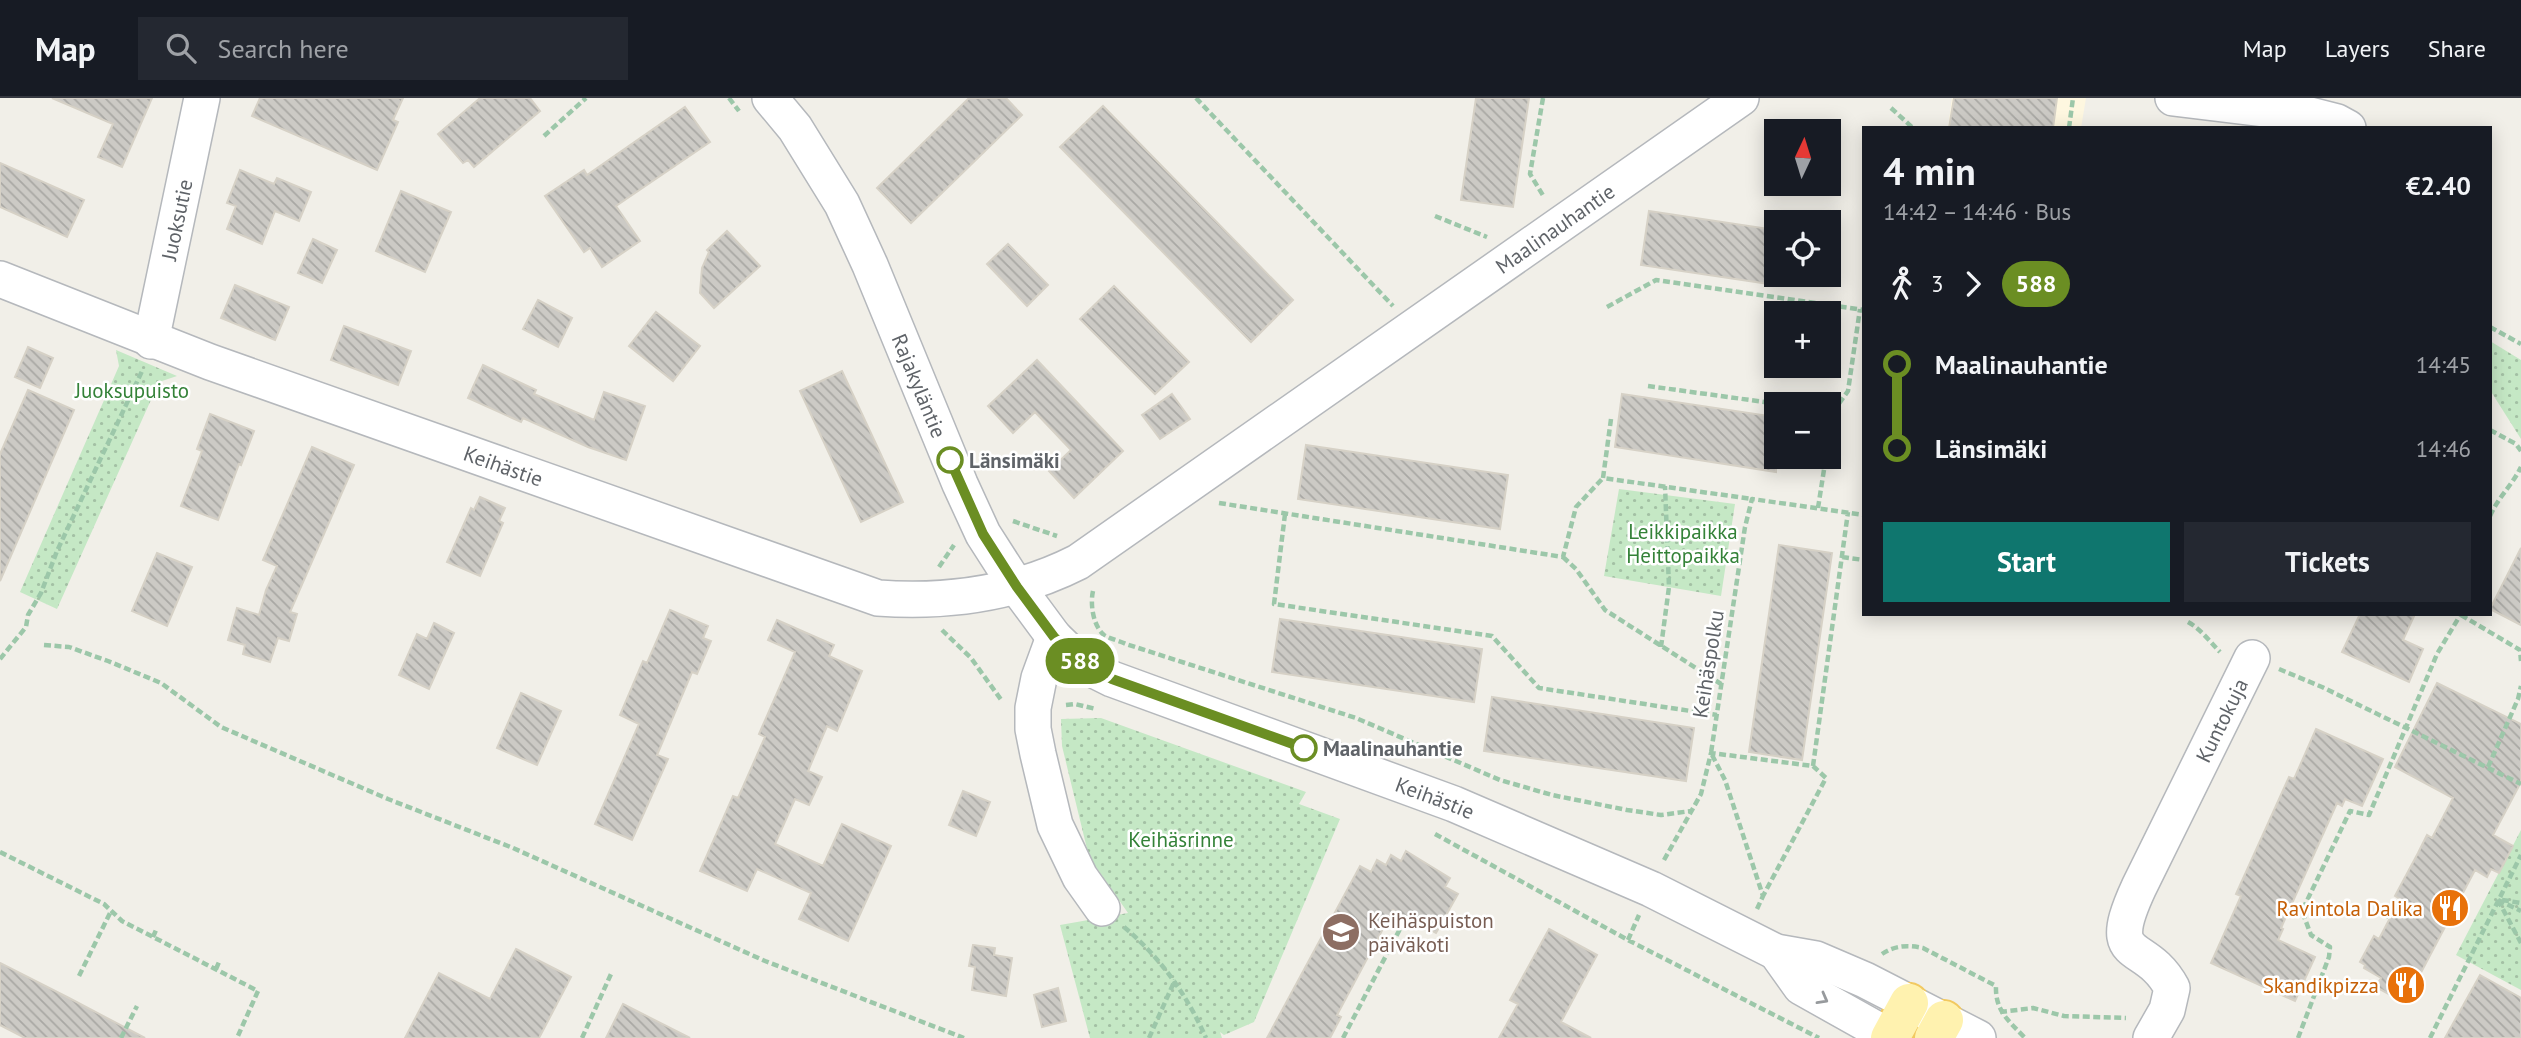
<!DOCTYPE html>
<meta charset="utf-8">
<style>
:root{--surface:#171b24;--page:#242831;--text:#f1f3f6;--muted:#9ea1a6;--line:#363941;--accent:#0f766e}
body{margin:0;font-family:"PT Sans",sans-serif;background:var(--page);color:var(--text);height:100vh;display:flex;flex-direction:column;font-size:26px;white-space:nowrap}
*{box-sizing:border-box;margin:0}
p{font-size:23px;color:var(--muted)}
.icon{flex:none;width:38px;height:38px;fill:none;stroke:currentColor;stroke-width:2;stroke-linecap:round;stroke-linejoin:round}
.map{position:relative;flex:1;overflow:hidden}
.details{position:absolute;left:1862px;top:28px;width:630px;height:490px;display:flex;flex-direction:column;background:var(--surface);border-radius:0px;box-shadow:0 4px 18px #0003}
.details>*{flex:none}
.badge{padding:0 14px;border-radius:23px;font-size:24px;line-height:46px}
.needle{width:46px;rotate:4deg}
.fabs{position:absolute;left:1764px;top:21px;display:grid;gap:14px}
.fabs a{display:grid;place-items:center;width:77px;height:77px;border-radius:0px;background:var(--surface);box-shadow:0 4px 18px #0003;font-size:35px}
.map>.badge{position:absolute;translate:-50% -50%;box-shadow:0 0 0 4px #fff}
.legs{display:flex;align-items:center;gap:10px;height:77px;padding:0 21px;font-size:23px}
.legs p{margin-inline-start:auto}
.headline{display:flex;align-items:center;justify-content:space-between;height:119px;padding:0 21px}
h1{font-size:38px;font-weight:700;line-height:52px}
.primary-button{display:flex;gap:14px;margin-top:auto;padding:14px 21px}
.primary-button a{flex:1;height:80px;border-radius:0px;background:var(--accent);color:#fff;font-size:28px;font-weight:700;line-height:80px;text-align:center}
.primary-button a+a{background:var(--page);color:var(--text)}
ul{padding:0 21px;list-style:none}
li{display:flex;align-items:center;gap:24px;height:84px;font-size:26px}
li i{display:grid;place-items:center;width:10px;height:100%;margin:0 9px;background:currentColor}
li i::after{content:'';width:18px;height:18px;margin:-9px;border:5px solid;border-radius:50%;background:var(--surface)}
li p{margin-inline-start:auto}
li:first-child i{background:linear-gradient(#0000 50%,currentColor 0)}
li:last-child i{background:linear-gradient(currentColor 50%,#0000 0)}
header{display:flex;align-items:center;gap:42px;box-sizing:border-box;height:98px;padding:0 35px;background:var(--surface);border-bottom:2px solid var(--line)}
header strong{font-size:33px}
nav{display:flex;gap:38px;margin-inline-start:auto;font-size:24px}
.search{width:490px;height:63px;background:var(--page);display:flex;align-items:center;gap:18px;box-sizing:border-box;padding:0 24px;border-radius:0px;color:var(--muted);font-size:26px}
.map>svg:first-child{display:block}
</style>
<header>
<strong>Map</strong>
<div class="search"><svg class="icon" aria-label="search" viewBox="0 0 24 24"><circle cx="10" cy="10" r="6"/><path d="M15 15l6 6"/></svg>Search here</div>
<nav><a>Map</a><a>Layers</a><a>Share</a></nav>
</header>
<div class="map">
<svg width="2521" height="940" viewBox="0 0 2521 940">
<defs>
<pattern id="park-dots" width="8" height="8" patternUnits="userSpaceOnUse" patternTransform="scale(1.75)"><rect width="8" height="8" fill="#c5e8c5"/><path d="M2 2h.1M6 6h.1" fill="none" stroke="#a3c0a4" stroke-width="1.8" stroke-linecap="round"/></pattern>
<pattern id="building-back-hatch" width="6" height="6" patternUnits="userSpaceOnUse" patternTransform="scale(1.75)"><rect width="6" height="6" fill="#cccac5"/><path d="M-1 5l2 2M0 0l6 6M5-1l2 2" fill="none" stroke="#a9a8a4"/></pattern>
</defs>
<rect width="100%" height="100%" fill="#f1efe8"/>
<path fill="#fef7e0" d="M 1952,0 L 2086,0 L 2081,30 L 1948,30 Z"/>
<path fill="url(#park-dots)" d="M 2490,243 L 2521,262 L 2521,341 L 2490,292 Z
M 116,252 L 177,278 L 159,284 L 57,511 L 20,494 L 119,268 Z
M 1619,391 L 1735,406 L 1721,498 L 1604,478 Z
M 1101,620 L 1306,694 L 1299,706 L 1340,721 L 1254,924 L 1224,937 L 1220,934 L 1222,940 L 1090,940 L 1060,827 L 1128,815 L 1089,759 L 1062,648 L 1061,621 Z
M 2521,732 L 2521,892 L 2456,857 Z"/>
<path fill="url(#building-back-hatch)" stroke="#d6d1c6" stroke-width="2" d="M 52,0 L 152,0 L 122,69 L 98,59 L 113,26 Z
M 260,0 L 403,0 L 393,22 L 398,24 L 377,72 L 252,18 Z
M 480,0 L 530,0 L 540,13 L 474,69 L 468,62 L 463,65 L 438,36 Z
M 969,0 L 1006,0 L 1022,17 L 911,125 L 877,90 Z
M 1476,0 L 1529,0 L 1513,109 L 1461,102 Z
M 1954,0 L 2057,0 L 2053,30 L 1949,30 Z
M 1103,8 L 1293,202 L 1251,244 L 1060,49 Z
M 685,9 L 710,44 L 616,108 L 640,143 L 602,169 L 590,150 L 584,154 L 545,98 L 584,72 L 587,77 Z
M 0,65 L 84,102 L 67,139 L 0,109 Z
M 240,72 L 274,86 L 277,80 L 311,94 L 299,123 L 275,113 L 262,146 L 227,131 L 236,108 L 227,105 Z
M 401,93 L 451,114 L 425,174 L 376,153 Z
M 1649,113 L 1776,132 L 1776,187 L 1641,167 Z
M 727,133 L 760,168 L 714,210 L 700,195 L 702,170 L 709,154 L 707,152 Z
M 313,141 L 337,152 L 322,185 L 298,175 Z
M 1008,146 L 1048,187 L 1027,208 L 987,166 Z
M 235,187 L 289,209 L 275,242 L 221,220 Z
M 1114,188 L 1189,264 L 1155,296 L 1080,221 Z
M 538,202 L 572,220 L 558,249 L 523,231 Z
M 656,214 L 700,248 L 673,283 L 629,248 Z
M 344,228 L 411,253 L 398,287 L 331,262 Z
M 28,249 L 53,260 L 40,290 L 15,279 Z
M 1037,262 L 1123,353 L 1074,400 L 1049,373 L 1071,352 L 1035,314 L 1013,335 L 988,308 Z
M 483,267 L 536,292 L 534,296 L 594,322 L 604,294 L 645,308 L 626,362 L 588,349 L 523,320 L 521,324 L 468,300 Z
M 842,273 L 903,404 L 861,424 L 800,293 Z
M 28,292 L 74,312 L 0,483 L 0,356 Z
M 1172,296 L 1190,321 L 1160,341 L 1142,317 Z
M 1622,296 L 1776,319 L 1776,374 L 1615,349 Z
M 210,316 L 254,333 L 241,367 L 239,366 L 218,422 L 181,408 L 202,353 L 197,351 Z
M 1306,347 L 1508,377 L 1500,431 L 1298,401 Z
M 312,349 L 354,367 L 290,514 L 297,516 L 289,543 L 278,540 L 270,564 L 243,556 L 245,547 L 228,542 L 237,510 L 259,517 L 266,492 L 277,468 L 263,462 Z
M 480,399 L 505,410 L 499,423 L 503,425 L 480,478 L 447,464 L 471,410 L 474,412 Z
M 1779,447 L 1832,455 L 1802,662 L 1749,654 Z
M 2521,450 L 2521,527 L 2490,511 Z
M 157,455 L 192,469 L 167,528 L 132,513 Z
M 670,512 L 708,528 L 703,540 L 711,543 L 697,576 L 692,574 L 657,657 L 668,661 L 632,742 L 595,726 L 639,626 L 620,617 L 643,563 L 647,565 Z
M 2360,516 L 2415,516 L 2403,542 L 2423,551 L 2409,584 L 2342,554 Z
M 1280,521 L 1482,551 L 1474,604 L 1272,574 Z
M 777,522 L 834,547 L 829,558 L 862,573 L 837,633 L 827,628 L 808,673 L 822,679 L 809,707 L 795,701 L 775,746 L 823,768 L 842,726 L 891,748 L 848,843 L 799,821 L 811,795 L 757,771 L 747,793 L 700,773 L 733,698 L 738,700 L 765,639 L 759,636 L 795,554 L 768,542 Z
M 434,525 L 454,535 L 429,591 L 399,577 L 417,536 L 427,541 Z
M 2437,585 L 2521,626 L 2521,684 L 2493,737 L 2513,748 L 2499,775 L 2491,771 L 2487,779 L 2475,772 L 2405,905 L 2376,889 L 2381,880 L 2364,870 L 2365,867 L 2360,864 L 2374,838 L 2379,841 L 2400,801 L 2395,798 L 2418,755 L 2427,737 L 2432,740 L 2453,700 L 2395,669 Z
M 521,595 L 561,613 L 537,667 L 497,650 Z
M 1492,599 L 1694,630 L 1686,683 L 1484,653 Z
M 2316,631 L 2383,661 L 2362,708 L 2345,701 L 2342,708 L 2337,705 L 2281,830 L 2283,831 L 2278,842 L 2315,859 L 2295,903 L 2211,865 L 2241,798 L 2236,796 L 2289,679 L 2294,681 Z
M 963,693 L 990,704 L 976,738 L 949,727 Z
M 1406,753 L 1450,780 L 1445,789 L 1458,796 L 1436,835 L 1393,812 L 1337,917 L 1341,919 L 1330,940 L 1267,940 L 1360,768 L 1371,774 L 1377,762 L 1386,767 L 1391,757 L 1401,763 Z
M 1549,831 L 1597,857 L 1561,924 L 1591,940 L 1499,940 L 1518,906 L 1510,902 Z
M 973,847 L 995,850 L 994,857 L 1012,860 L 1006,898 L 972,892 L 975,869 L 969,868 Z
M 516,851 L 571,879 L 539,940 L 405,940 L 439,875 L 490,901 Z
M 0,865 L 69,900 L 145,940 L 25,940 L 0,927 Z
M 2480,877 L 2521,900 L 2521,940 L 2445,940 Z
M 1058,890 L 1066,923 L 1042,929 L 1034,897 Z
M 623,906 L 690,940 L 606,940 Z"/>
<g fill="none" stroke-linecap="round" stroke-linejoin="round">
<defs>
<g id="minor">
<path id="s1" d="M 770,0 L 795,30 L 842,106 L 870,167 L 960,386 L 983,436 L 1017,489 L 1054,539 L 1082,566 L 1112,581 L 1454,706 L 1651,791 L 1776,854 L 1816,861 L 1865,882 L 1978,940"/>
<path d="M 2173,0 L 2306,16 L 2337,24 L 2348,30"/>
<path id="s2" d="M 0,181 L 210,264 L 878,500 C 948,505 1015,496 1078,464 L 1741,0"/>
<path id="s3" d="M 151,243 L 202,0"/>
<path d="M 1054,539 L 1039,580 L 1033,610 L 1033,631 L 1038,656 L 1055,727 L 1080,779 L 1102,810"/>
<path d="M 1776,854 L 1801,889 L 1892,940"/>
<path id="s4" d="M 2151,940 L 2167,912 L 2172,890 C 2145,839 2102,869 2139,789 L 2252,560"/>
</g>
<path id="major" d="M 1890,940 L 1909,905
M 1934,940 L 1944,922"/>
</defs>
<use href="#minor" stroke="#b5b8bc" stroke-width="38"/>
<use href="#major" stroke="#f2c960" stroke-width="42"/>
<path stroke="#9cc7a9" stroke-width="4.5" stroke-dasharray="7 3.5" stroke-linecap="butt" d="M 729,0 L 739,13
M 1196,0 L 1393,208
M 1543,0 L 1530,76 L 1544,99
M 1891,10 L 1913,30
M 2069,30 L 2073,0
M 544,38 L 586,0
M 1435,118 L 1487,139
M 1607,209 L 1656,182 L 1864,212
M 2490,229 L 2521,246
M 1648,288 L 1779,306
M 1829,313 L 1833,314 L 1829,341
M 1833,314 L 1848,293 L 1860,211
M 1611,321 L 1603,380 L 1752,401
M 2490,332 L 2516,346 L 2521,353
M 1219,405 L 1563,459 L 1576,409 L 1603,380
M 1818,410 L 1826,359
M 1285,416 L 1274,506 L 1492,538 L 1539,590 L 1717,617
M 2490,418 C 2499,398 2511,389 2521,369
M 1013,423 L 1057,438
M 1563,459 L 1576,471 L 1605,512 L 1721,586
M 1842,459 L 1864,462
M 939,469 L 954,447
M 1093,493 C 1090,506 1093,528 1104,537 C 1110,541 1120,543 1126,546 L 1356,620 L 1500,682 L 1552,697 L 1627,712 L 1661,717 L 1691,713
M 2461,517 L 2520,552 L 2521,563
M 2188,524 C 2201,531 2210,544 2220,554
M 942,532 L 971,560 L 1002,603
M 44,547 L 69,549 L 108,563 L 161,585 L 221,629 L 388,701 L 513,750 L 765,863 L 964,940
M 1661,549 L 1669,489 L 1665,388
M 0,561 L 26,529 L 28,517 L 41,495 L 57,453 L 143,271
M 2279,571 L 2322,589 L 2521,686
M 1066,607 L 1075,606 L 1096,611
M 1813,668 L 1848,414
M 2488,669 L 2518,601 L 2521,588
M 1435,736 L 1628,842 L 1819,940
M 0,754 L 104,806 L 122,823 L 258,893 L 237,940
M 1664,762 L 1701,696 L 1711,655 L 1813,668 L 1826,680 L 1763,798
M 2498,802 L 2521,845
M 2498,802 L 2521,813
M 2502,802 L 2521,805
M 1757,811 L 1763,798 L 1725,682 L 1711,655 L 1745,429 L 1752,401 L 1864,417
M 2383,815 L 2390,820
M 1124,829 C 1160,859 1187,897 1206,940
M 153,839 L 156,832
M 1628,842 L 1639,817
M 1882,856 C 1895,847 1909,847 1923,850 L 1996,888 C 1995,913 2009,923 2025,940
M 216,871 L 219,864
M 79,878 L 111,813
M 2000,914 L 2033,910 L 2064,918 L 2126,920
M 121,940 L 137,908
M 582,940 L 611,876
M 1149,940 L 1175,882
M 1343,940 L 1401,829
M 2298,940 L 2329,859 L 2330,849 L 2311,837 L 2302,813 L 2350,713 L 2369,717 L 2437,556 L 2461,516
M 2430,940 L 2521,757"/>
<use href="#minor" stroke="#fff" stroke-width="35"/>
<use href="#major" stroke="#fff2af" stroke-width="38"/>
</g>
<defs><path id="oneway-chevron" d="M-2-3.5L2.5 0L-2 3.5" fill="none" stroke-width="1.6" stroke-linecap="round" stroke-linejoin="round" transform="scale(1.75)"/></defs>
<use stroke="#979a9d" href="#oneway-chevron" transform="translate(1823 901) rotate(29)"/>
<g fill="none" stroke-linecap="round" stroke-linejoin="round">
<defs>
<path id="line-1" d="M 950,362 L 983,436 L 1017,489 L 1054,539 L 1082,566 L 1112,581 L 1304,650"/>
</defs>
<use href="#line-1" stroke="#fff" stroke-width="16"/>
<use href="#line-1" stroke="#6b8e23" stroke-width="10"/>
</g>
<defs>
<symbol id="restaurant-disc" viewBox="-11 -11 22 22"><circle r="9.5" fill="#e8710a" stroke="#fff"/><path d="M-5-6h1v4h1v-4h1v4h1v-4h1v5L-1.5 .5V6h-2V.5L-5-1ZM5-6V6H3V1.5H1.5Q1.5-4 5-6Z" fill="#fff"/></symbol>
<symbol id="school-disc" viewBox="-11 -11 22 22"><circle r="9.5" fill="#8d6e63" stroke="#fff"/><path d="M0-5L7-2L0 1L-7-2ZM-4 1L0 2.5L4 1V4Q0 6-4 4Z" fill="#fff"/></symbol>
</defs>
<g fill-rule="evenodd">
<use href="#restaurant-disc" x="2428" y="788" width="44" height="44"/>
<use href="#school-disc" x="1319" y="812" width="44" height="44"/>
<use href="#restaurant-disc" x="2384" y="865" width="44" height="44"/>
</g>
<g fill="#fff" stroke="#6b8e23" stroke-width="3.5">
<circle cx="950" cy="362" r="12"/>
<circle cx="1304" cy="650" r="12"/>
</g>
<g text-anchor="middle" dominant-baseline="central" stroke-width="5" stroke-linejoin="round" paint-order="stroke">
<g font-size="21" fill="#5f6368" stroke="#fff">
<text stroke="none"><textPath href="#s3" startOffset="124">Juoksutie</textPath></text>
<text stroke="none"><textPath href="#s2" startOffset="1722">Maalinauhantie</textPath></text>
<text stroke="none"><textPath href="#s1" startOffset="326">Rajakyläntie</textPath></text>
<text stroke="none"><textPath href="#s2" startOffset="537">Keihästie</textPath></text>
<text transform="translate(1708 566) rotate(-81)">Keihäspolku</text>
<text stroke="none"><textPath href="#s4" startOffset="364">Kuntokuja</textPath></text>
<text stroke="none"><textPath href="#s1" startOffset="1029">Keihästie</textPath></text>
</g>
<g font-size="21" fill="#348238" stroke="#fff">
<text x="132" y="292">Juoksupuisto</text>
<text x="1683" y="433">Leikkipaikka<tspan x="1683" dy="24">Heittopaikka</tspan></text>
<text x="1181" y="741">Keihäsrinne</text>
</g>
<g font-size="21" font-weight="bold" fill="#5f6368" stroke="#fff" text-anchor="start">
<text x="969" y="362">Länsimäki</text>
<text x="1323" y="650">Maalinauhantie</text>
</g>
<g font-size="21" fill="#c56008" stroke="#fff" text-anchor="end">
<text x="2423" y="810">Ravintola Dalika</text>
<text x="2379" y="887">Skandikpizza</text>
</g>
<g font-size="21" fill="#785e54" stroke="#fff" text-anchor="start">
<text x="1368" y="822">Keihäspuiston<tspan x="1368" dy="24">päiväkoti</tspan></text>
</g>
</g>
</svg>
<div class="fabs">
<a><svg class="needle" viewBox="-14 -14 28 28"><path d="M0-13l5 13h-10z" fill="#e53935"/><path d="M0 13l5-13h-10z" fill="#9ea1a6"/></svg></a>
<a><svg class="icon" aria-label="locate" viewBox="0 0 24 24"><circle cx="12" cy="12" r="6"/><path d="M12 2v4M12 18v4M2 12h4M18 12h4"/></svg></a>
<a>+</a>
<a>−</a>
</div>
<b class="badge" style="left:1080px;top:563px;background:#6b8e23;color:#fff">588</b>
<section class="details">
<div class="headline"><div><h1>4 min</h1><p>14:42 – 14:46 · Bus</p></div><b>€2.40</b></div>
<div class="legs"><svg class="icon" aria-label="walk" viewBox="0 0 24 24"><circle cx="13" cy="4" r="2"/><path d="M13 8l-2 6 4 7M11 14l-3 7M7 12l3-4h3l4 4"/></svg>3<svg class="icon" aria-label="forward" viewBox="0 0 24 24"><path d="M9 5l7 7-7 7"/></svg><b class="badge" style="background:#6b8e23;color:#fff">588</b></div>
<ul>
<li><i style="color:#6b8e23"></i><b>Maalinauhantie</b><p>14:45</p></li>
<li><i style="color:#6b8e23"></i><b>Länsimäki</b><p>14:46</p></li>
</ul>
<div class="primary-button"><a>Start</a><a>Tickets</a></div>
</section>
</div>
